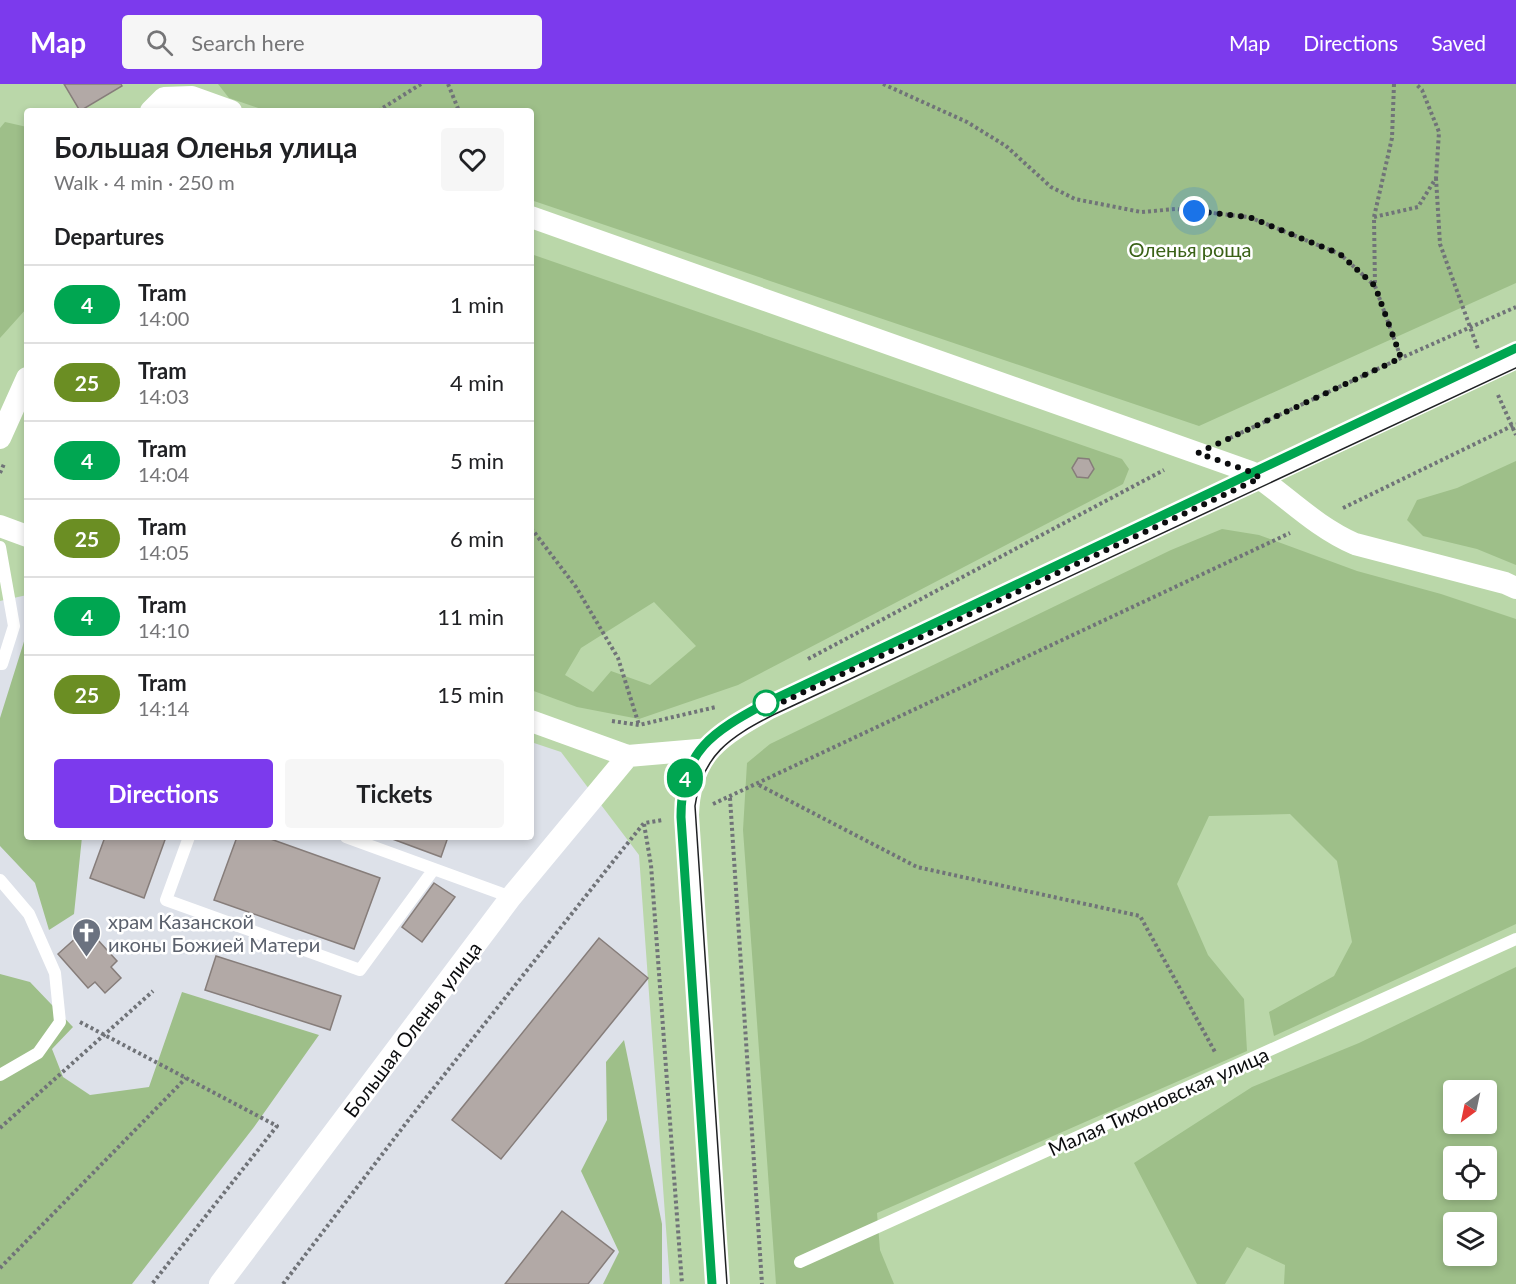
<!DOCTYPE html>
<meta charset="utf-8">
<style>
:root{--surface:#fff;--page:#f6f6f6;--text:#202124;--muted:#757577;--line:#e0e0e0;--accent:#7c3aed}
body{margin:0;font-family:Lato,sans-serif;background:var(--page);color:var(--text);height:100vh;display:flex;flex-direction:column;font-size:22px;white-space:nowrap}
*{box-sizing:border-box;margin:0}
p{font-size:20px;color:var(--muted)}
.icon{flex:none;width:33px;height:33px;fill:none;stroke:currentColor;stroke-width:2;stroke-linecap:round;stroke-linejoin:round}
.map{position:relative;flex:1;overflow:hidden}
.sheet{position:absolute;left:24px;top:24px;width:510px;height:732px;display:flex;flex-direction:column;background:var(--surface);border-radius:6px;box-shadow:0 3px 9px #0003}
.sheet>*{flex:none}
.badge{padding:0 12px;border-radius:20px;font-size:21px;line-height:39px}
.needle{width:39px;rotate:213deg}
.fabs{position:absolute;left:1443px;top:996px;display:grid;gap:12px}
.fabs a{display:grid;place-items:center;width:54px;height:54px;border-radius:6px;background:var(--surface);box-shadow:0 3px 9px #0003;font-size:30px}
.you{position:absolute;width:30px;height:30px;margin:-15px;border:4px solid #fff;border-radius:50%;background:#1a73e8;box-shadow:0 0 0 9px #1a73e833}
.map>.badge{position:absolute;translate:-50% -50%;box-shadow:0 0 0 3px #fff}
h2{padding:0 30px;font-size:22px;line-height:54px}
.round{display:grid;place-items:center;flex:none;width:63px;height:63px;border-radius:6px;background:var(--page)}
.headline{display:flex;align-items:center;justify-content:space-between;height:102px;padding:0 30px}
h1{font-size:28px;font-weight:700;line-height:45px}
.action{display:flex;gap:12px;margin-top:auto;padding:12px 30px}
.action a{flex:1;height:69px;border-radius:6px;background:var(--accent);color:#fff;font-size:24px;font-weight:700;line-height:69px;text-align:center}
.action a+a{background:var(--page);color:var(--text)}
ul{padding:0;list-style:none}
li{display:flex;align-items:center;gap:18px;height:78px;padding:0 30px;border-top:2px solid var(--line)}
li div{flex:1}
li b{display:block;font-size:22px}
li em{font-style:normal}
li .badge{min-width:66px;font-weight:700;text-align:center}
header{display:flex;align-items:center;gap:36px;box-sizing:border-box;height:84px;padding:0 30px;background:var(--accent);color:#fff}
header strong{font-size:28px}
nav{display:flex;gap:33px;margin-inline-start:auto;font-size:21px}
.search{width:420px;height:54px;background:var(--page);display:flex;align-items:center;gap:15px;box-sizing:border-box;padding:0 21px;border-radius:6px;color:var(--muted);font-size:22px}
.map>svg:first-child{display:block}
</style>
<header>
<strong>Map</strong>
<div class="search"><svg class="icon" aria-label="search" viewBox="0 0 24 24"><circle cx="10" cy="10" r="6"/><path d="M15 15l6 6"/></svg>Search here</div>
<nav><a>Map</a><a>Directions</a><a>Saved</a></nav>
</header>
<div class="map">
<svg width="1516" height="1200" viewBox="0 0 1516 1200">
<rect width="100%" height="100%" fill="#dde1e9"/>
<path fill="#bad7a9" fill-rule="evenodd" d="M 0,0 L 1516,0 L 1516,1200 L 670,1200 L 639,771 L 561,668 L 531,658 L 531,27 L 27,27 L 27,511 L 0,517 ZM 1454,1006 L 1486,1006 L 1486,1040 L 1454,1040 ZM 1454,1072 L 1486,1072 L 1486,1106 L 1454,1106 ZM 1454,1138 L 1486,1138 L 1486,1172 L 1454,1172 Z"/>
<path fill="#9ebf89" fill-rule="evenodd" d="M 218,0 L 1516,0 L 1516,199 L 1199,342 L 531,116 L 531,27 L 267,27 L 229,14 Z
M 5,38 L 27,43 L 27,224 L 0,254 L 0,44 Z
M 531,170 L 1122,375 L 1129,385 L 1123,400 L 738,601 L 639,635 L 577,623 L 531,606 ZM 654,518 L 696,562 L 650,601 L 611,587 L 593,608 L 565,591 L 581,564 Z
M 1516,377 L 1516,481 L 1477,465 L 1423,452 L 1407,436 L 1417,416 L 1457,404 Z
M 1222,445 L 1259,451 L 1357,487 L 1441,510 L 1516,535 L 1516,840 L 1274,952 L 1269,928 L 1334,892 L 1352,858 L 1337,777 L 1290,730 L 1209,732 L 1177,800 L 1208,871 L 1244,915 L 1247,967 L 877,1129 L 880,1166 L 894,1200 L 776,1200 L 743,746 L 747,679 L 770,660 L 1171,466 Z
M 27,548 L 27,753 L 82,753 L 74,830 L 49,846 L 35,799 L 0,762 L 0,634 Z
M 1516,883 L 1516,1200 L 1284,1200 L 1285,1181 L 1247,1163 L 1225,1200 L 1197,1200 L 1134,1079 L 1252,1003 L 1359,959 ZM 1454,1006 L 1486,1006 L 1486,1040 L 1454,1040 ZM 1486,1072 L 1486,1106 L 1454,1106 L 1454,1072 ZM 1486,1138 L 1486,1172 L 1454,1172 L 1454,1138 Z
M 0,890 L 30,898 L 73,943 L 52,965 L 63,993 L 90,1011 L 149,1003 L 182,908 L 319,951 L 254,1043 L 132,1200 L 0,1200 Z
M 624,956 L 662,1140 L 662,1200 L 603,1200 L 619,1168 L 581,1087 L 607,1036 L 606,978 Z"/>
<path fill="#b2a9a6" stroke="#867d7a" stroke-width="1.5" d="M 64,0 L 121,0 L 122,2 L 80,27 Z
M 1078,374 L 1089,375 L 1094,385 L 1088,394 L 1077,393 L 1072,384 Z
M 105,753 L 166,753 L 144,814 L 90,794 Z
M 237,753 L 265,753 L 380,794 L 354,865 L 214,816 Z
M 387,753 L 448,753 L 441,773 Z
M 434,799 L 455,813 L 422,858 L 402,843 Z
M 87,844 L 117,877 L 111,883 L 121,894 L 105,909 L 95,898 L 88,904 L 58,870 Z
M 599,854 L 648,894 L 501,1075 L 452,1036 Z
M 216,872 L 341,912 L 330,946 L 205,906 Z
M 562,1127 L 614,1167 L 588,1200 L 505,1200 Z"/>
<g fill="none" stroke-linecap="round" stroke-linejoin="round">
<path stroke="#707378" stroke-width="4" stroke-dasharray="3 3" stroke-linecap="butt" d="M 448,0 L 459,27
M 883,0 L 967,38 L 1006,62 L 1051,103 L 1075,115 L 1141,128 L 1176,125 L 1249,133 L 1340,170 L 1375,202
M 1394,0 L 1392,54 L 1374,133 L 1375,202 L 1401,274
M 378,27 L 421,0
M 1436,94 L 1440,160 L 1478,265
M 1374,133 L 1418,123 L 1436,94 L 1439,48 L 1422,6 L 1416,0
M 1498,311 L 1516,351
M 1230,354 L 1401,274 L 1516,223
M 0,389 L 4,380
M 1343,424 L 1516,340
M 531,444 L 576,503 L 618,574 L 639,641
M 808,575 L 1164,386
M 612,637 L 639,641 L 716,623
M 759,701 L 917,783 L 1140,832 L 1215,968
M 730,714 L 762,1200
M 713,720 L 1290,449
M 644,740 L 651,781 L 682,1200
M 80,938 L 277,1042 L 152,1200
M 0,1044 L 153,907
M 0,1184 L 186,994
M 283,1200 L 410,1034 L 623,765 L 644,739 L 663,736"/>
<path stroke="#fff" stroke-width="12" d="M 0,463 L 14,542 L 2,580 L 0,580
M 189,753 L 166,816 L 360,886 L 434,785
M 346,753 L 511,813
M 0,796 L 29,830 L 55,889 L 60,938 L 38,969 L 0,991
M 800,1178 L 1516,855"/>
<path stroke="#fff" stroke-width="22" d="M 151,27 L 164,14 L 192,13 L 231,27
M 531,133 L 1251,388 C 1287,412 1314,442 1355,460 L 1505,499 L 1516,504
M 0,354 L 27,294
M 0,442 L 27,452
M 531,637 L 628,672
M 220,1200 L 511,813 L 628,672 L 710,665
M 719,1200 L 688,731 C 690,669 720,652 770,624 L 1516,274"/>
<path stroke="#202224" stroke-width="1.5" d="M 712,1200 L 681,733 C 681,666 713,648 766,619 L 1516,264
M 727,1200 L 695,722 C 702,671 730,653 773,631 L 1516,284"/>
</g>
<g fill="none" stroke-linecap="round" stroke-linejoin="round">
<defs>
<path id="line" d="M 712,1200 L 681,733 C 681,666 713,648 766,619 L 1516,264"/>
</defs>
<use href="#line" stroke="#fff" stroke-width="14"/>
<use href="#line" stroke="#00a651" stroke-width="9"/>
<path stroke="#0b0c0e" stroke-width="6" stroke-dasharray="0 10.8" d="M 766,619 L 770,624 L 1260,394 L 1251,388 L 1198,369 L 1401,274 L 1375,202 L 1340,170 L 1249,133 L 1194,127"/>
</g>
<defs>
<symbol id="church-pin" viewBox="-11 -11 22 30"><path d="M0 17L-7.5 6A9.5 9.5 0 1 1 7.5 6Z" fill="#6b7280" stroke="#fff"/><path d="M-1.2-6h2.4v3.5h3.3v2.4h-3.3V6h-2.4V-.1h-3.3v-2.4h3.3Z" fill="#fff"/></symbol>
</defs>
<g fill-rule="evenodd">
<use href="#church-pin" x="70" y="832" width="33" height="45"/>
</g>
<circle fill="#fff" stroke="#00a651" stroke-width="3" cx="766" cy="619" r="12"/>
<g text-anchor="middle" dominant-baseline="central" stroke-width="5" stroke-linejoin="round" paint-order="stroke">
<g font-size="20" fill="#3a6217" stroke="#fff">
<text x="1190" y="165">Оленья роща</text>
</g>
<g font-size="20" fill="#5b616d" stroke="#fff" text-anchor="start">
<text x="108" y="837">храм Казанской<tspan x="108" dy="23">иконы Божией Матери</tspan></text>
</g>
<g font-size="20" fill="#0b0c0e" stroke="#fff">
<text transform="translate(412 945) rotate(-53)">Большая Оленья улица</text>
<text transform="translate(1158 1017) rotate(-24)">Малая Тихоновская улица</text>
</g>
</g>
</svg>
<div class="fabs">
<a><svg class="needle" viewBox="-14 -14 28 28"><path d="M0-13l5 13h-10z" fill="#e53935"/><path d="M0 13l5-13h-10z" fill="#757577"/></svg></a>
<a><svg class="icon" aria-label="locate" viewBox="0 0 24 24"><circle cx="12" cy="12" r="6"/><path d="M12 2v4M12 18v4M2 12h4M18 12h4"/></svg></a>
<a><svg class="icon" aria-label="layers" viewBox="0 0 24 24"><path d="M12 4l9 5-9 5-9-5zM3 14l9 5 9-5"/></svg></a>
</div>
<div class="you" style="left:1194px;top:127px"></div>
<b class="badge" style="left:685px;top:694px;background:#00a651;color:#fff">4</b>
<section class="sheet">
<div class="headline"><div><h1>Большая Оленья улица</h1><p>Walk · 4 min · 250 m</p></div><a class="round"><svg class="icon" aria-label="heart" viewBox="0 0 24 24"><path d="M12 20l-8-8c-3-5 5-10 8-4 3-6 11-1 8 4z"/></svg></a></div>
<h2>Departures</h2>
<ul>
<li><span class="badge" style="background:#00a651;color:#fff">4</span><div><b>Tram</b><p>14:00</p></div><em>1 min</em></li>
<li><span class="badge" style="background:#6b8e23;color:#fff">25</span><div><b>Tram</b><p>14:03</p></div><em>4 min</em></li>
<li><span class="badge" style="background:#00a651;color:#fff">4</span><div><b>Tram</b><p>14:04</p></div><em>5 min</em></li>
<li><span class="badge" style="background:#6b8e23;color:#fff">25</span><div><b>Tram</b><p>14:05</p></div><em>6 min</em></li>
<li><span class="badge" style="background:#00a651;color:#fff">4</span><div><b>Tram</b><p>14:10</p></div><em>11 min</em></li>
<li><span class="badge" style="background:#6b8e23;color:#fff">25</span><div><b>Tram</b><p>14:14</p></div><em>15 min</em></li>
</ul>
<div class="action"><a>Directions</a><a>Tickets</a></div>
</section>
</div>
